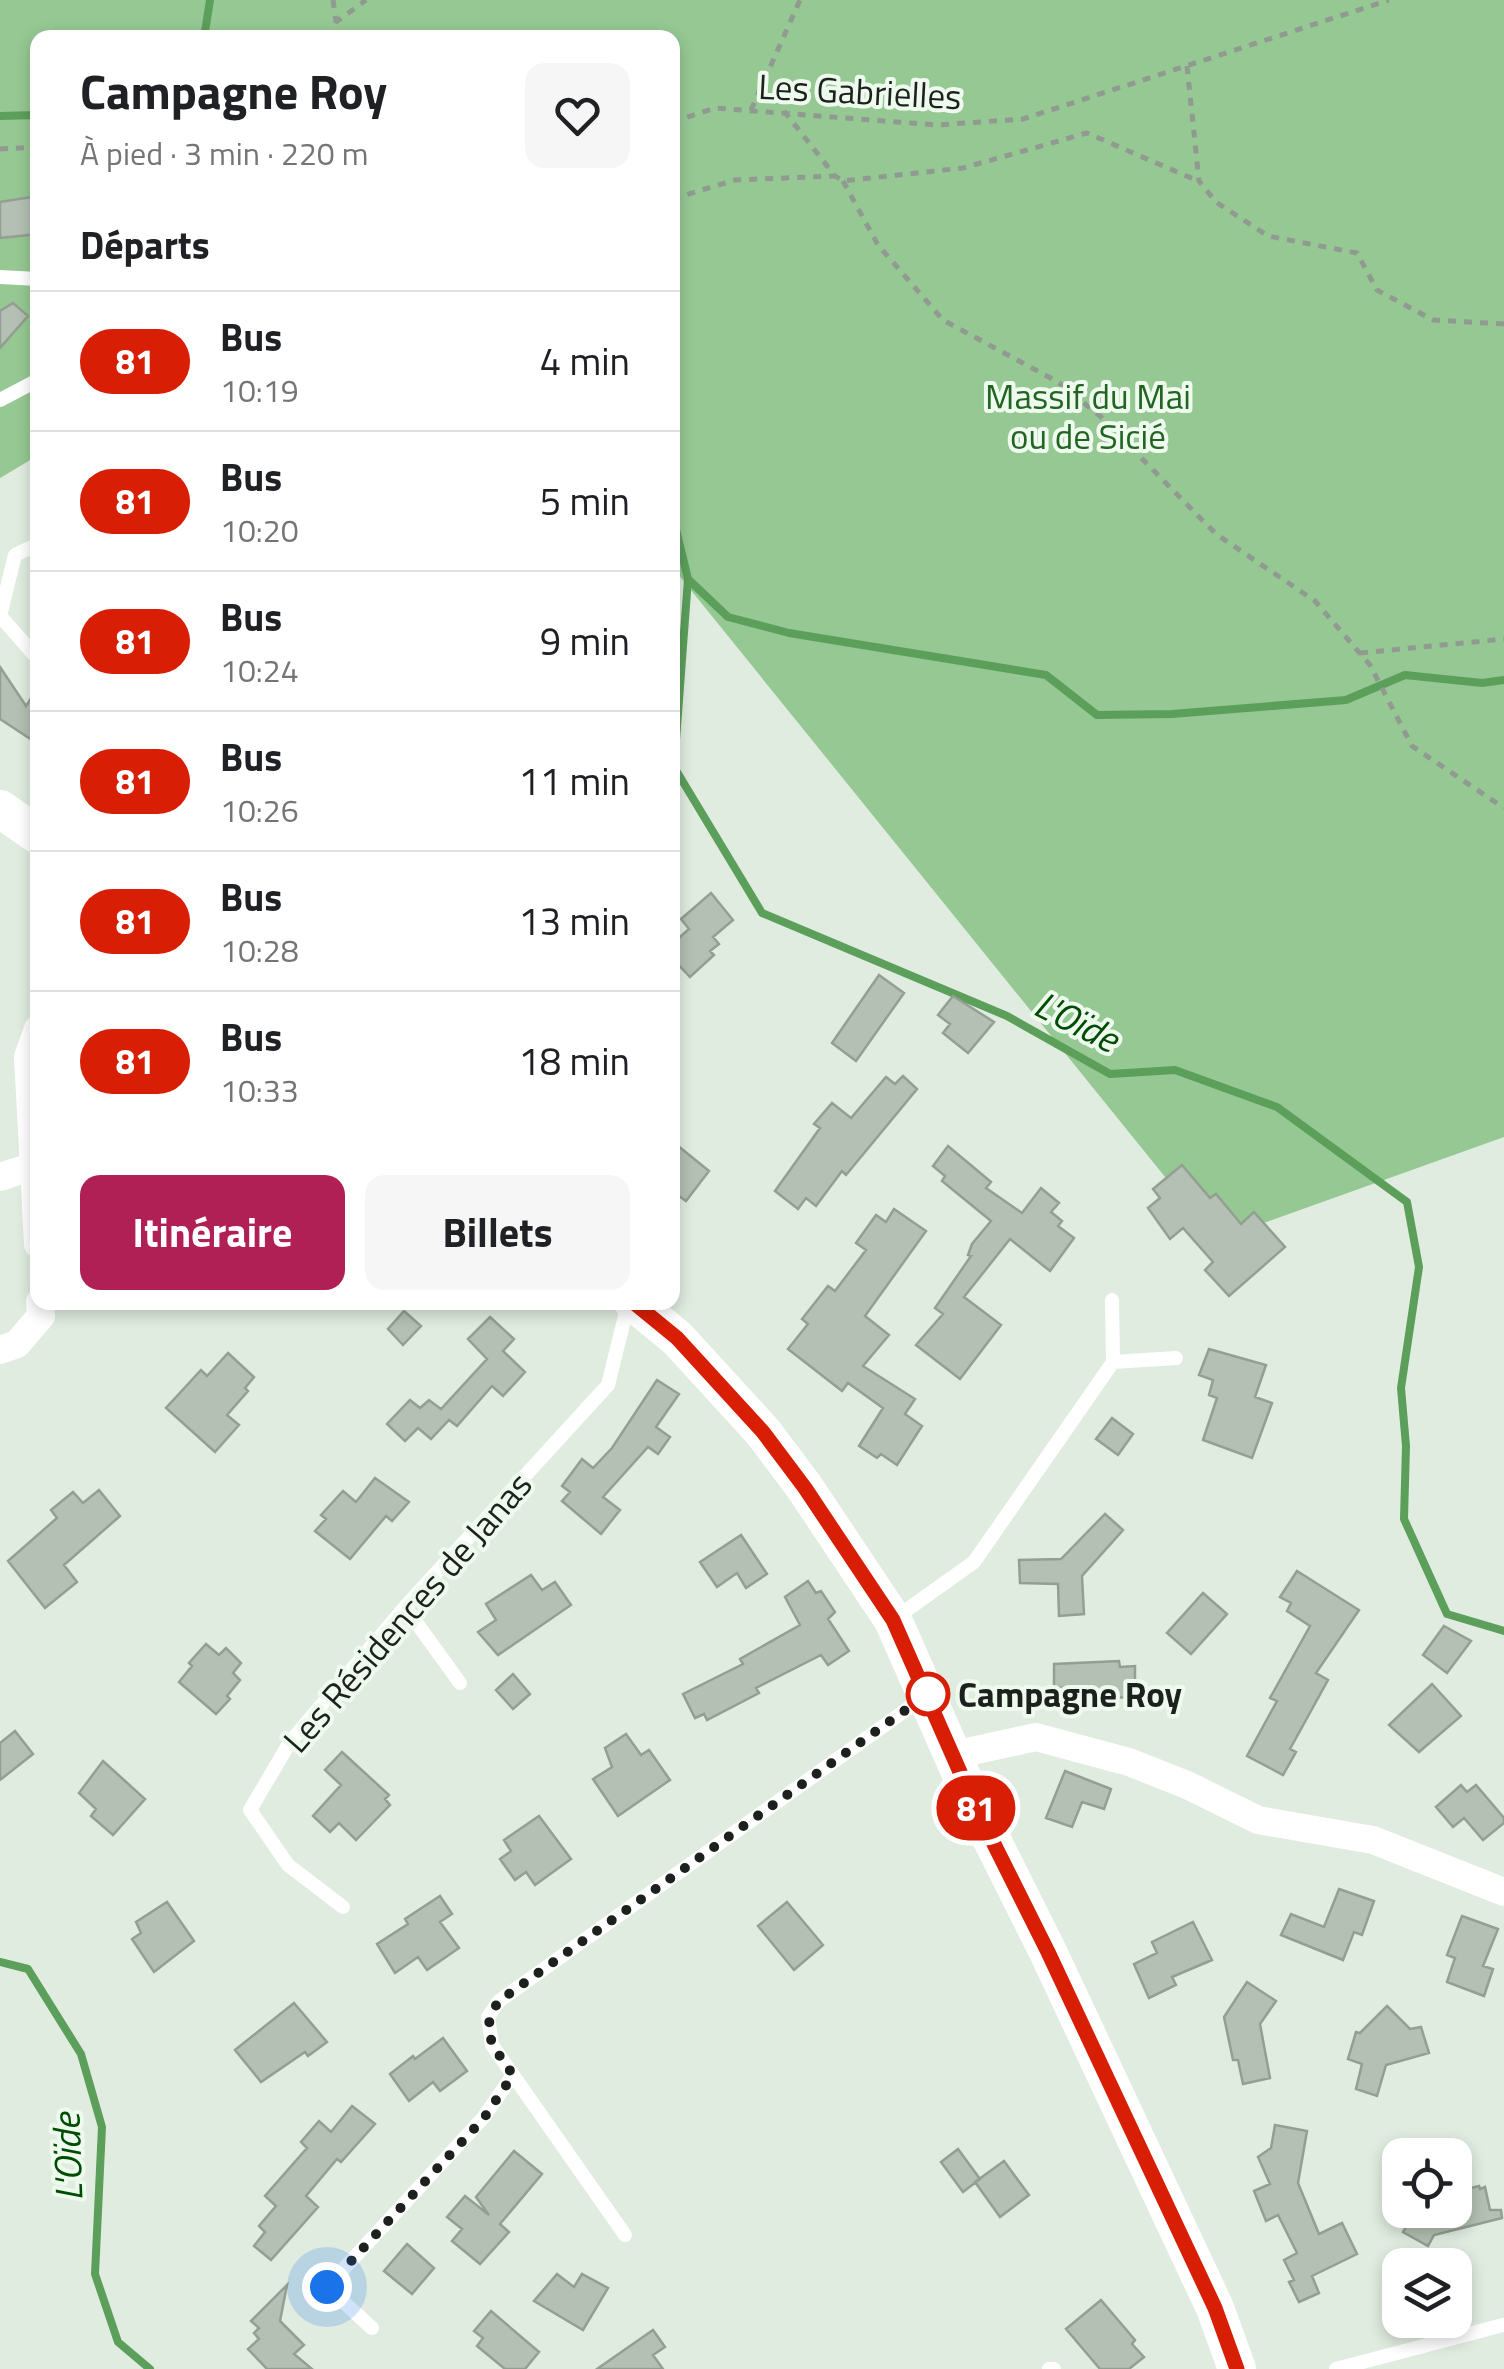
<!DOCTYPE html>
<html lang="fr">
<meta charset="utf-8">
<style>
:root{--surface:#fff;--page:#f6f6f6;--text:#202124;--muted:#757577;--line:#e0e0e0;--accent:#b02055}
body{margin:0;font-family:"Titillium Web",sans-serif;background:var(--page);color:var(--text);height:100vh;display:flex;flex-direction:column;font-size:38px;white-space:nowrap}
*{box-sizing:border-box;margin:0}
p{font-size:32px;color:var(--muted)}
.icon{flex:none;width:55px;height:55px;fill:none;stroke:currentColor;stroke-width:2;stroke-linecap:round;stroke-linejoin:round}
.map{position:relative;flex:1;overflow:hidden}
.sheet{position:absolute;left:30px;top:30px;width:650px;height:1280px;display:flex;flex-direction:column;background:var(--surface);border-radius:20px;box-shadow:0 5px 15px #0003}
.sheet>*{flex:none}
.badge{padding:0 20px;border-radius:32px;font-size:35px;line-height:65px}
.fabs{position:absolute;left:1382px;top:2138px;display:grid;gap:20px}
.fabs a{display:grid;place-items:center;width:90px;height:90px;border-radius:20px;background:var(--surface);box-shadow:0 5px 15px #0003;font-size:50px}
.you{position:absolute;width:50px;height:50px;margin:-25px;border:8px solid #fff;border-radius:50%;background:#1a73e8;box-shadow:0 0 0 15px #1a73e833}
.map>.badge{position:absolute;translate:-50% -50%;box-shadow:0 0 0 5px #fff}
h2{padding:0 50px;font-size:38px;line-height:90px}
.round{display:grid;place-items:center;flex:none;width:105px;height:105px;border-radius:20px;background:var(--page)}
.headline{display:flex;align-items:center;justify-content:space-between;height:170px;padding:0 50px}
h1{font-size:48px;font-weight:700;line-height:75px}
.cta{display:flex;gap:20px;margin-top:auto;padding:20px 50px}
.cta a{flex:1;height:115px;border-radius:20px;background:var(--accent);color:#fff;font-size:40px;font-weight:700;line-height:115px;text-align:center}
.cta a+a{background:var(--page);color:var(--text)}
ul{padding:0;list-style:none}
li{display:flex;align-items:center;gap:30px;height:140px;padding:0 50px;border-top:2px solid var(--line)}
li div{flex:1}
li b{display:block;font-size:38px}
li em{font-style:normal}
li .badge{min-width:110px;font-weight:700;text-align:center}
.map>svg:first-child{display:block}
</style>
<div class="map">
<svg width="1504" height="2369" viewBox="0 0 1504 2369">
<rect width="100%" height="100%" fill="#e0ece0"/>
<path fill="#95c893" d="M 0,0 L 1504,0 L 1504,1137 L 1216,1240 L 673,568 L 672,38 L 38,38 L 37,456 L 0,478 Z"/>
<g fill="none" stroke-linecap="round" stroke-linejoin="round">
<path stroke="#5c9f5b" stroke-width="8" d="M 204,38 L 210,0
M 0,116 L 38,115
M 672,513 L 688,579 L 674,767 L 762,913 L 1007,1016 L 1110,1074 L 1175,1070 L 1277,1107 L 1407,1202 L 1419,1267 L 1401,1388 L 1406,1446 L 1404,1519 L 1447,1614 L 1504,1631
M 689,580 L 728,617 L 789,633 L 1046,675 L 1097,715 L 1172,714 L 1346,700 L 1405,675 L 1482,683 L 1504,680
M 0,1962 L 28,1969 L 81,2054 L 102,2127 L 95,2274 L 118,2342 L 150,2369"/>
</g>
<path fill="#b4c0b3" stroke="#949f93" stroke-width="2.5" d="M 38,196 L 38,234 L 0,238 L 0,202 Z
M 13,303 L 28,316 L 0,348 L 0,311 Z
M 0,667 L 26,706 L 38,688 L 38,744 L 0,719 Z
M 711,893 L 733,920 L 713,937 L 719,944 L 710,951 L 714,955 L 690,977 L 672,958 L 672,944 L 689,929 L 681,919 Z
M 879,975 L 904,993 L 856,1061 L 832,1043 Z
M 953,996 L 994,1022 L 968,1053 L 943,1033 L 950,1024 L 938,1015 Z
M 903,1076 L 917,1089 L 846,1175 L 842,1171 L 816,1206 L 806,1198 L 798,1209 L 775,1191 L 820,1128 L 814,1124 L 832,1103 L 851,1118 L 886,1077 L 895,1084 Z
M 672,1141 L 709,1171 L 686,1201 L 672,1191 Z
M 948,1146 L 991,1182 L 986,1188 L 1022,1213 L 1041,1188 L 1059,1203 L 1051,1212 L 1062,1221 L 1058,1226 L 1074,1238 L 1050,1271 L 1010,1239 L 964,1297 L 1001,1325 L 960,1379 L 916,1345 L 943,1314 L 935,1308 L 971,1256 L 968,1255 L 972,1244 L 991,1221 L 942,1181 L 945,1176 L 933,1166 Z
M 1182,1165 L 1210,1198 L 1216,1194 L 1241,1224 L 1254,1212 L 1285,1247 L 1229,1296 L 1205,1270 L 1213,1262 L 1183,1228 L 1170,1239 L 1148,1208 L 1160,1198 L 1153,1189 Z
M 894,1209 L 926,1231 L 865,1316 L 889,1335 L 863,1366 L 915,1399 L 905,1414 L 922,1426 L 897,1465 L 881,1454 L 877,1458 L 859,1446 L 883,1408 L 848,1383 L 842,1391 L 788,1349 L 808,1324 L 802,1319 L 821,1295 L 828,1286 L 835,1291 L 866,1250 L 856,1243 L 876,1215 L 886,1222 Z
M 404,1311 L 421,1326 L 403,1345 L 388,1329 Z
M 490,1317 L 514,1339 L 503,1351 L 525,1372 L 503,1396 L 492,1386 L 457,1426 L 449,1420 L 431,1439 L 418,1428 L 405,1441 L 387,1424 L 410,1400 L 420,1408 L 429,1400 L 441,1409 L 487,1359 L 468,1339 Z
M 1209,1349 L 1266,1365 L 1255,1397 L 1272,1403 L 1252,1458 L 1203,1440 L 1217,1398 L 1209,1395 L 1213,1380 L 1199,1375 Z
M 228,1353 L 254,1377 L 245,1388 L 248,1391 L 227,1415 L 239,1425 L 215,1452 L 166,1408 L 201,1370 L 207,1376 Z
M 657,1380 L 679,1394 L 656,1427 L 670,1437 L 658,1454 L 648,1447 L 603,1497 L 620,1510 L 601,1534 L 562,1501 L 570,1492 L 562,1486 L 582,1459 L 593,1468 L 612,1448 Z
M 1112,1418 L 1133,1434 L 1118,1455 L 1096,1439 Z
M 375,1478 L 409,1502 L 392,1521 L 386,1516 L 350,1559 L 315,1531 L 326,1519 L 321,1515 L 343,1491 L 356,1502 Z
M 99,1490 L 120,1516 L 64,1565 L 77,1582 L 45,1608 L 8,1561 L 57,1518 L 51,1510 L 73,1492 L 83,1503 Z
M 1105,1514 L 1123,1530 L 1082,1576 L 1084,1614 L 1059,1616 L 1058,1584 L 1020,1583 L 1019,1560 L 1061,1559 Z
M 741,1535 L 767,1574 L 746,1588 L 737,1573 L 717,1587 L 700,1562 Z
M 1297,1571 L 1359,1610 L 1316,1673 L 1328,1680 L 1290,1749 L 1296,1752 L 1283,1775 L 1247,1756 L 1277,1701 L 1270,1698 L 1310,1626 L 1287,1611 L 1291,1603 L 1280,1597 Z
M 531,1575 L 542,1590 L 555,1582 L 571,1605 L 498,1655 L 478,1632 L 496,1620 L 486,1604 Z
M 808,1581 L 816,1593 L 821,1591 L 835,1612 L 828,1619 L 849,1651 L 828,1665 L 821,1655 L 756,1688 L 759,1693 L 707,1720 L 704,1714 L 695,1718 L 683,1694 L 743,1664 L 740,1659 L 800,1625 L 785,1597 Z
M 1203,1593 L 1227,1614 L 1191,1654 L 1167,1633 Z
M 1444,1626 L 1471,1641 L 1447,1673 L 1423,1655 Z
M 206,1644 L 219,1655 L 226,1648 L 241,1663 L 233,1673 L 240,1680 L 227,1696 L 230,1699 L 216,1714 L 179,1682 L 192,1666 L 189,1663 Z
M 1119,1661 L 1120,1667 L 1135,1666 L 1135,1698 L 1079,1696 L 1078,1687 L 1054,1688 L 1054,1664 Z
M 513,1674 L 530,1694 L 513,1709 L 496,1690 Z
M 1432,1684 L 1461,1716 L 1419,1752 L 1389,1725 Z
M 15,1731 L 33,1754 L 0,1780 L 0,1743 Z
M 626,1734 L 641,1755 L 649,1750 L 670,1780 L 618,1816 L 593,1779 L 612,1767 L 605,1748 Z
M 342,1752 L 389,1795 L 385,1799 L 390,1805 L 356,1840 L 339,1823 L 330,1832 L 313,1816 L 341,1785 L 325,1770 Z
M 103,1761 L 145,1799 L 113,1835 L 91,1816 L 96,1809 L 79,1793 Z
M 1065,1771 L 1111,1789 L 1104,1809 L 1082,1802 L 1072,1827 L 1046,1818 Z
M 1461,1785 L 1467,1792 L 1476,1785 L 1504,1818 L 1504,1823 L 1483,1840 L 1464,1818 L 1453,1827 L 1436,1807 Z
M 539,1816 L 571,1859 L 535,1885 L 526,1872 L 515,1880 L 500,1859 L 511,1851 L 504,1840 Z
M 1339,1889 L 1374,1901 L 1362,1935 L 1354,1932 L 1343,1960 L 1281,1935 L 1291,1914 L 1324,1927 Z
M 440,1896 L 452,1914 L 440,1922 L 459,1948 L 427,1970 L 418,1957 L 395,1973 L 377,1944 L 408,1924 L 405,1919 Z
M 167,1902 L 194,1941 L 154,1972 L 132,1939 L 141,1933 L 136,1922 Z
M 787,1902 L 823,1945 L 794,1970 L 758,1926 Z
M 1462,1916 L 1498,1929 L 1483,1966 L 1493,1969 L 1484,1996 L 1447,1982 L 1455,1958 L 1447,1955 Z
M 1193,1922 L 1212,1960 L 1172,1977 L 1176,1985 L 1149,1998 L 1134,1964 L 1157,1953 L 1152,1942 Z
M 1247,1982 L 1276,2001 L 1260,2024 L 1270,2078 L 1243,2084 L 1238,2060 L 1233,2060 L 1224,2017 Z
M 294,2003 L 327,2042 L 308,2056 L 305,2052 L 261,2082 L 235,2050 Z
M 1387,2006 L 1410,2029 L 1421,2027 L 1429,2053 L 1386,2065 L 1377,2096 L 1356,2089 L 1362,2064 L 1348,2059 L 1356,2032 L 1360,2033 Z
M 443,2038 L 467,2071 L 440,2091 L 433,2082 L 409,2101 L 390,2074 L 413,2056 L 415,2059 Z
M 352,2106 L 375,2124 L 341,2162 L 337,2159 L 306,2196 L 318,2207 L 271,2260 L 254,2246 L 265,2232 L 259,2226 L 276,2206 L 265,2196 L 307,2148 L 301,2142 L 319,2121 L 331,2132 Z
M 1275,2125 L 1307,2131 L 1298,2183 L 1319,2234 L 1342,2223 L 1357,2254 L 1312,2276 L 1319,2293 L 1299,2302 L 1289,2282 L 1294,2280 L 1284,2260 L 1297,2253 L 1278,2215 L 1266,2221 L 1254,2191 L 1270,2184 L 1258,2157 L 1271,2148 Z
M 958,2149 L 980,2179 L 963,2192 L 941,2162 Z
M 514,2151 L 542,2174 L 500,2224 L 509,2232 L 480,2264 L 452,2241 L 462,2229 L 447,2217 L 465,2196 L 489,2215 L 476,2197 Z
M 1004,2161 L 1029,2195 L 1000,2217 L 975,2182 Z
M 1479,2186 L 1480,2189 L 1485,2187 L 1490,2210 L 1501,2210 L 1502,2218 L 1434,2235 L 1428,2246 L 1403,2232 L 1416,2210 L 1455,2210 L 1455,2192 Z
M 407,2244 L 434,2268 L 412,2294 L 384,2271 Z
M 557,2274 L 574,2287 L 582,2274 L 608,2288 L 583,2330 L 534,2301 Z
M 287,2285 L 280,2321 L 304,2345 L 294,2354 L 312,2369 L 267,2369 L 248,2349 L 259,2339 L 254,2333 L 259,2328 L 251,2321 Z
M 1101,2300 L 1135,2340 L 1132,2344 L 1144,2357 L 1129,2369 L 1100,2369 L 1066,2329 Z
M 491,2311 L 539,2352 L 525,2369 L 505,2369 L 477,2346 L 483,2338 L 474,2331 Z
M 653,2330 L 665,2347 L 653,2355 L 663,2369 L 597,2369 Z"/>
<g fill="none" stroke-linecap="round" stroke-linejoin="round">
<path stroke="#919a91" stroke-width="5" stroke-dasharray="8 8" stroke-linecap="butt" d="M 333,0 L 336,22
M 329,38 L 336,22 L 366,0
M 1187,66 L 1199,181 L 1216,202 L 1268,236 L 1357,253 L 1377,290 L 1433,320 L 1504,324
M 751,110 L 800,0
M 784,111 L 835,176 L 843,181 L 963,168 L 1087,133 L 1198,181
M 672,122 L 715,108 L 937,125 L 1023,119 L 1389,0
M 0,149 L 38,147
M 843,181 L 878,245 L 943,320 L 1058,382 L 1100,416 L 1216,534 L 1315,601 L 1370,665 L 1412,746 L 1504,808
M 672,199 L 735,180 L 835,176
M 1360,653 L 1504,639"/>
<path stroke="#fff" stroke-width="14" d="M 0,277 L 38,279
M 0,400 L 38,380
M 38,544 L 15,555 L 0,616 L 38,659
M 1112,1300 L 1113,1362
M 405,1607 L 460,1683
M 894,1619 L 974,1562 L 1113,1362 L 1176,1358
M 343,1907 L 288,1865 L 250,1810 L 290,1742 L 405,1607 L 608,1385 L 625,1316 L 634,1304
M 625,2235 L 492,2045 L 488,2017 L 499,2001 L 924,1697
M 372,2328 L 327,2287 L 483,2118 L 513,2075
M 1049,2369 L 1054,2369
M 1336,2369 L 1503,2325"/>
<path stroke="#fff" stroke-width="28" d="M 38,1029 L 28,1057 L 38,1244
M 0,1177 L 34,1166
M 0,1350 L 17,1344 L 41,1316 L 40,1302
M 954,1755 L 1036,1737 L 1129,1762 L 1187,1785 L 1258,1820 L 1373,1840 L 1504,1892"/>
<path stroke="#fff" stroke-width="38" d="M 0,809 L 38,835
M 633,1302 L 677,1338 L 763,1432 L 805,1488 L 893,1620 L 975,1806 L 1048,1952 L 1215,2308 L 1237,2369"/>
</g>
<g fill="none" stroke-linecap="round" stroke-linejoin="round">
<defs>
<path id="line" d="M 633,1302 L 677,1338 L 763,1432 L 805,1488 L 893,1620 L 975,1806 L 1048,1952 L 1215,2308 L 1237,2369"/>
</defs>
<use href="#line" stroke="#fff" stroke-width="22"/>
<use href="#line" stroke="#d81e05" stroke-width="15"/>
<path stroke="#1d211d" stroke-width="10" stroke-dasharray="0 18" d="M 327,2287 L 484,2118 L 513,2075 C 495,2048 477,2032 499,2001 L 928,1694"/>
</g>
<circle fill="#fff" stroke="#d81e05" stroke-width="5" cx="928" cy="1694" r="20"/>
<g text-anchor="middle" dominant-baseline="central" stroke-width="8" stroke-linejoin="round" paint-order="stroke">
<g font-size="35" fill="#1d211d" stroke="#eefaed">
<text transform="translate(860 91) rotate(3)">Les Gabrielles</text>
<text transform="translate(407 1612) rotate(-49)">Les Résidences de Janas</text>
</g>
<g font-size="35" fill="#226523" stroke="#eefaed">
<text x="1088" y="396">Massif du Mai<tspan x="1088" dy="40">ou de Sicié</tspan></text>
</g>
<g font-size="35" font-weight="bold" fill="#1d211d" stroke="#eefaed" text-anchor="start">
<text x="958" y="1694">Campagne Roy</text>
</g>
<g font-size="38" font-style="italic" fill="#004c05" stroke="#eefaed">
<text transform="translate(1077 1021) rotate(27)">L'Oïde</text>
<text transform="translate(67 2157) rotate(-92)">L'Oïde</text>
</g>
</g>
</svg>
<div class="fabs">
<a><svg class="icon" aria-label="locate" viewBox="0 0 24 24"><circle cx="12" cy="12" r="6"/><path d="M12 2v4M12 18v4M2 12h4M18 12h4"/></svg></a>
<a><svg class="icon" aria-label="layers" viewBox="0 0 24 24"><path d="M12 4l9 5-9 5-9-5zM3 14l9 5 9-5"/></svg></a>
</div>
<div class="you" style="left:327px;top:2287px"></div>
<b class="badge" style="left:976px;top:1808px;background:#d81e05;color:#fff">81</b>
<section class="sheet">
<div class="headline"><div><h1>Campagne Roy</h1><p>À pied · 3 min · 220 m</p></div><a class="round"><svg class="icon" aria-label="heart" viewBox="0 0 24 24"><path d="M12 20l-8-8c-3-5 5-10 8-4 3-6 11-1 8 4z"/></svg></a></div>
<h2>Départs</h2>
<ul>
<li><span class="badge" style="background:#d81e05;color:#fff">81</span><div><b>Bus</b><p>10:19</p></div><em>4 min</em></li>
<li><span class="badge" style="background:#d81e05;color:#fff">81</span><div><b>Bus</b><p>10:20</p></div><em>5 min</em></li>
<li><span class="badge" style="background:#d81e05;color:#fff">81</span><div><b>Bus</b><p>10:24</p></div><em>9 min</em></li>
<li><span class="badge" style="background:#d81e05;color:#fff">81</span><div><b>Bus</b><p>10:26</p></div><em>11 min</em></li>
<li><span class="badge" style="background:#d81e05;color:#fff">81</span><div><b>Bus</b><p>10:28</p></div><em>13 min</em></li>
<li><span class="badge" style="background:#d81e05;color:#fff">81</span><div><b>Bus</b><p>10:33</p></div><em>18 min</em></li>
</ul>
<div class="cta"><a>Itinéraire</a><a>Billets</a></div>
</section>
</div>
